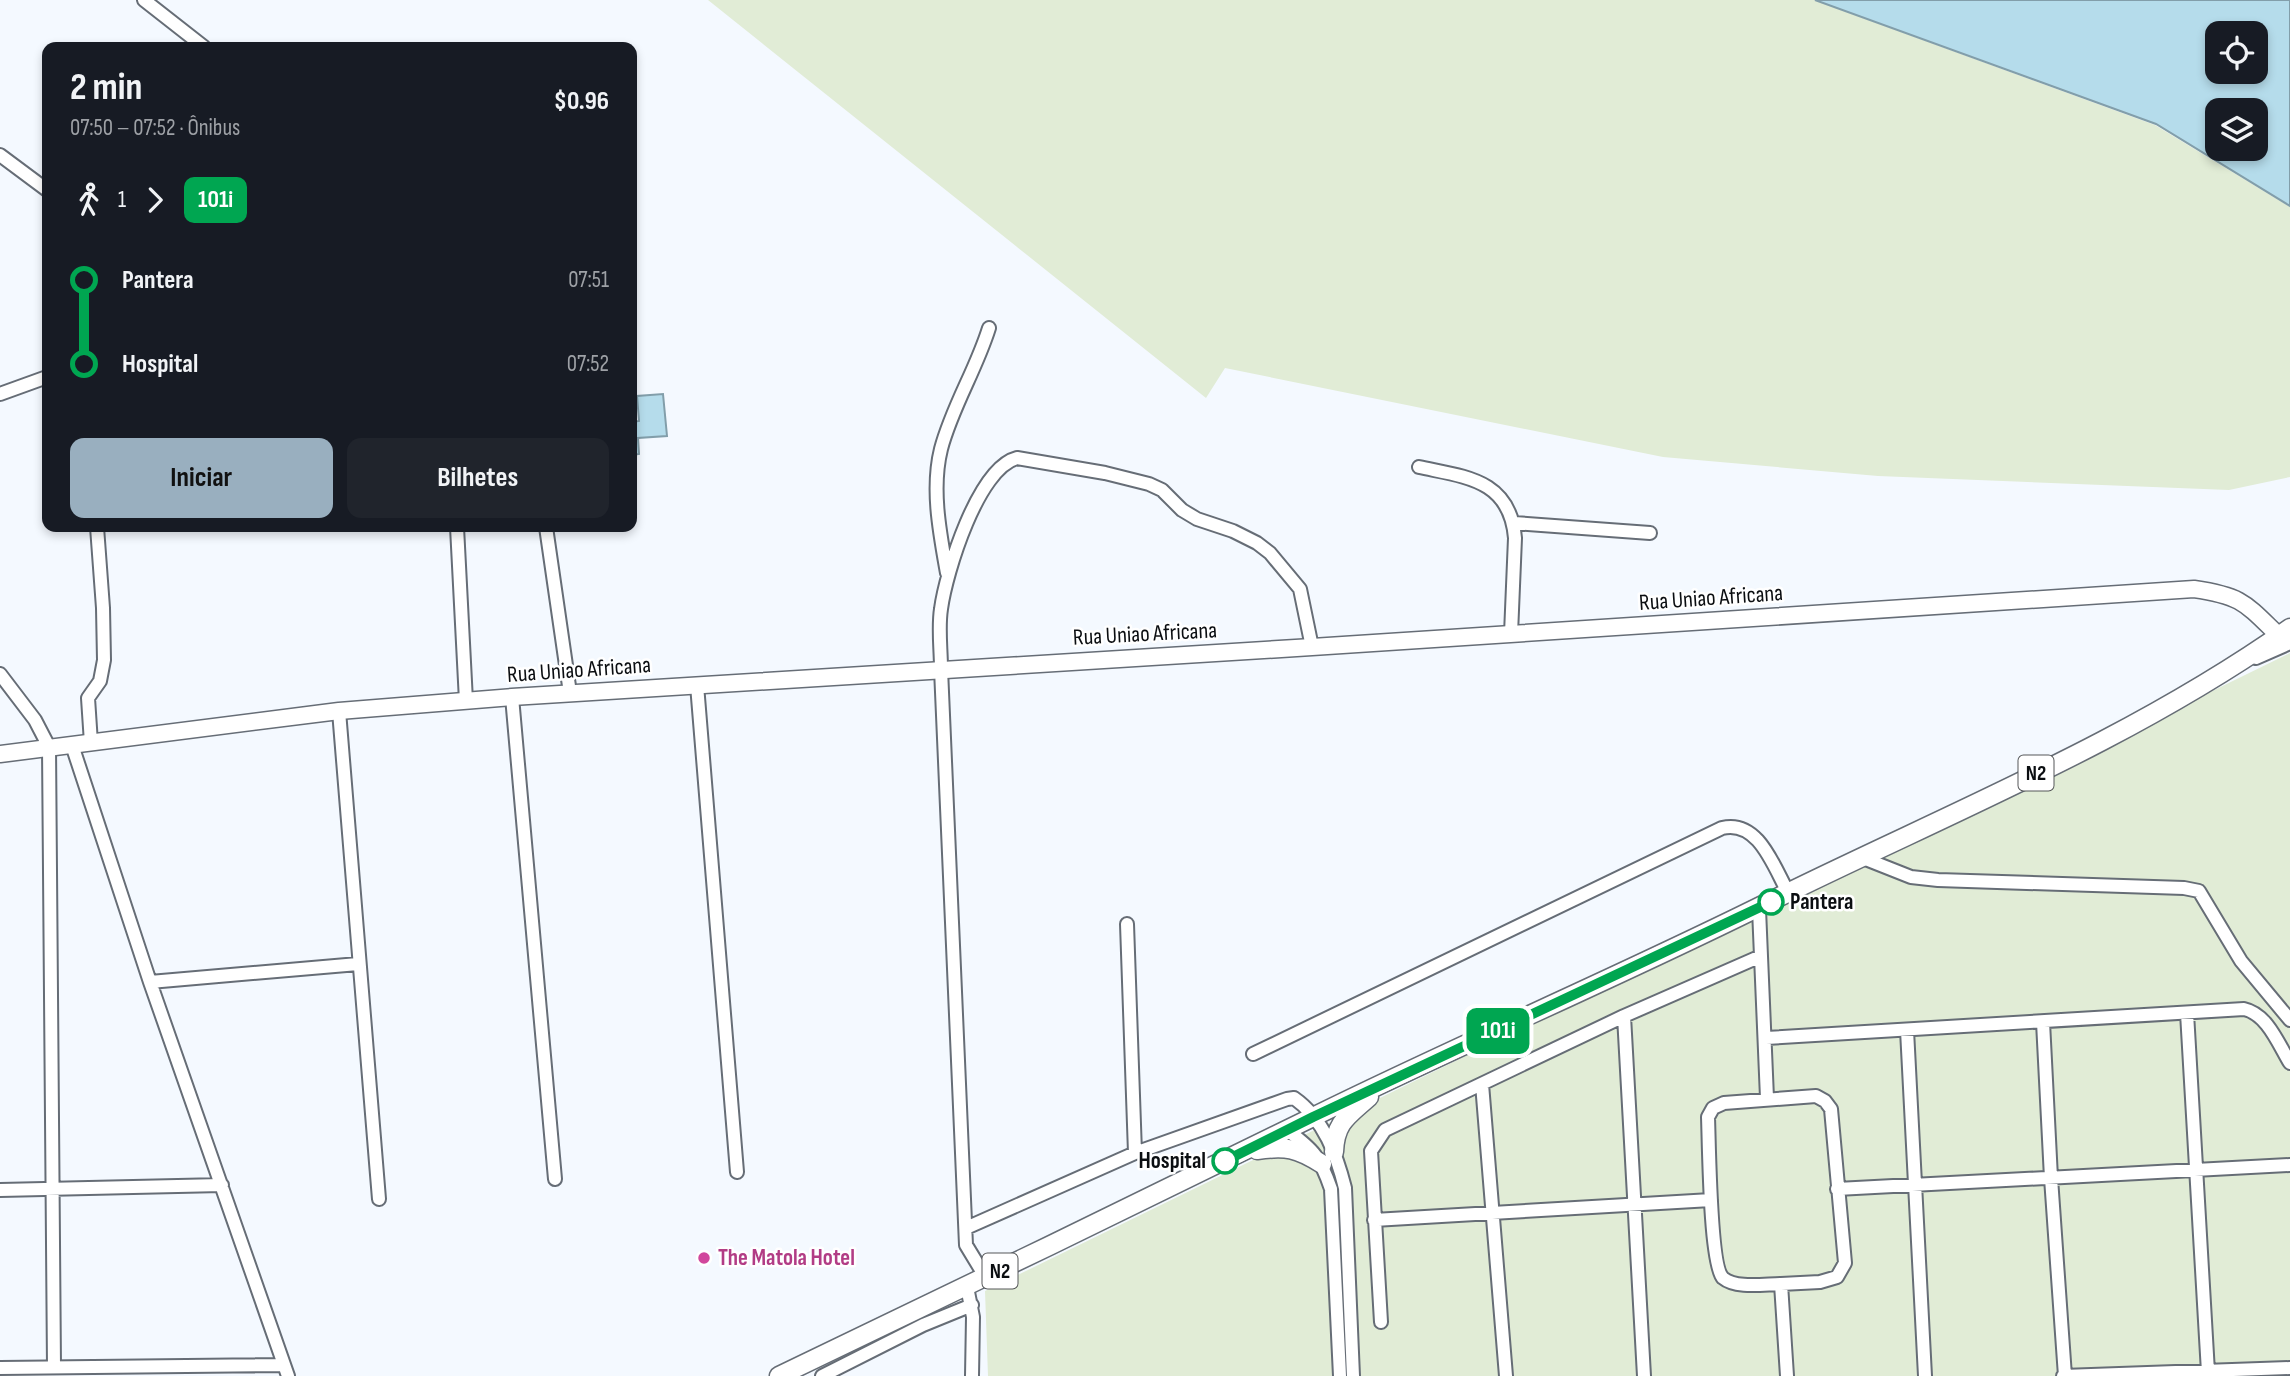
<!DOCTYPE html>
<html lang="pt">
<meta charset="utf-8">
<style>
:root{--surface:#171b24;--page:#20242c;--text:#f1f3f6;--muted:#9ea1a6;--accent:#99afbf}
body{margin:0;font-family:"Sofia Sans Condensed",sans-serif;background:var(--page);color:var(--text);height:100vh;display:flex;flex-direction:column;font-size:26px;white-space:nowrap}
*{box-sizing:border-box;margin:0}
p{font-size:23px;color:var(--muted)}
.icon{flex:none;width:38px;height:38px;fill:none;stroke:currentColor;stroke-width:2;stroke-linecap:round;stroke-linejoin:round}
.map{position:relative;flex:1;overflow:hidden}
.drawer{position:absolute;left:42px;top:42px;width:595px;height:490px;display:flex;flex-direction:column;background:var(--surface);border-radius:14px;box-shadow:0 4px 10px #0003}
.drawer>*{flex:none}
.badge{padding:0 14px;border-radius:10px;font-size:24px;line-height:46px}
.controls{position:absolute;left:2205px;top:21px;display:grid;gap:14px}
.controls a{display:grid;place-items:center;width:63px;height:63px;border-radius:14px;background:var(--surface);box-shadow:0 4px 10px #0003;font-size:35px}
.map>.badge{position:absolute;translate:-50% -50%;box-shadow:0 0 0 4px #fff}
.legs{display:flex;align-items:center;gap:10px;height:77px;padding:0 28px;font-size:23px}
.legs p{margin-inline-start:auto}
.headline{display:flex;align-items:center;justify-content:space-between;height:119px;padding:0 28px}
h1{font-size:38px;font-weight:700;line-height:52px}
.cta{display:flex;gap:14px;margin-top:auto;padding:14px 28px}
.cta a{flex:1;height:80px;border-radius:14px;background:var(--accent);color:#111;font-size:28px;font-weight:700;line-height:80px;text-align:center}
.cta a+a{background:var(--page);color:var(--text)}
ul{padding:0 28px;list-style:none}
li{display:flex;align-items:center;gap:24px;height:84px;font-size:26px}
li i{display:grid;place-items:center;width:10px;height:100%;margin:0 9px;background:currentColor}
li i::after{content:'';width:18px;height:18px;margin:-9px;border:5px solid;border-radius:50%;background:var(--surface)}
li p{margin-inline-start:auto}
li:first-child i{background:linear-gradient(#0000 50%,currentColor 0)}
li:last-child i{background:linear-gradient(currentColor 50%,#0000 0)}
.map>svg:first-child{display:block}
</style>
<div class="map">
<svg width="2290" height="1376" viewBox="0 0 2290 1376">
<rect width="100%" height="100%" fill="#f4f9ff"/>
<path fill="#e1ecd6" d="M 708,0 L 1814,0 L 2155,125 L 2290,207 L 2290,477 L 2229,490 L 1878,476 L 1663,457 L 1225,368 L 1206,398 Z
M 2290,653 L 2290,1376 L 988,1376 L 985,1291 Z"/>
<path fill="#b5dceb" stroke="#829eaa" stroke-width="2" fill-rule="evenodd" d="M 1815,0 L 2290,0 L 2290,206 L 2156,124 ZM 2256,33 L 2256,72 L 2217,72 L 2217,33 ZM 2256,110 L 2256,149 L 2217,149 L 2217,110 Z
M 663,394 L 667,436 L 638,438 L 639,454 L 632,455 L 632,422 L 639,421 L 637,396 Z"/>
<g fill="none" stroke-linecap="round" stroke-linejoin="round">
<defs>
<path id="street" d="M 144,0 L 204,47
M 0,155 L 47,190
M 0,394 L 47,377
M 1419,467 C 1465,477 1510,479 1515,538 L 1511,634
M 1514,523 L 1650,533
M 457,527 L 466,701
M 546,527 L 570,693
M 947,573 C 940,534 931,489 941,449 C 952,407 976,370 989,328
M 2256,658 L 2290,643
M 0,674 L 35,720 L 49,747 L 54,1367
M 697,685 L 737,1172
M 512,697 L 555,1179
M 339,711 L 379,1199
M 91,743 L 88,698 L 100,681 L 104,660 L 103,608 L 97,527
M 72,745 L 150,982 L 288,1376
M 1863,858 L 1911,877 L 1938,880 L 2184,888 L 2199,891 L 2241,961 L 2290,1020
M 1759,909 L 1767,1098
M 1127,924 L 1135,1153
M 150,982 L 358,964
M 2187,1013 L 2208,1372
M 1624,1016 L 1644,1376
M 2043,1022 L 2051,1178 L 2065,1376
M 1907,1030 L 1925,1376
M 1766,1038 L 2244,1009 C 2267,1014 2278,1043 2290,1063
M 1253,1054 L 1722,828 C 1759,819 1774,868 1789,894
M 1482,1084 L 1506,1376
M 1287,1130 C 1314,1150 1320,1157 1331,1189 L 1340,1376
M 1837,1189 L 2290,1165
M 0,1190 L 222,1185
M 1374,1220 L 1711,1200
M 966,1228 L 1135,1153 L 1287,1099 L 1294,1098 C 1324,1119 1337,1156 1345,1188 L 1353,1376
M 986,1278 L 966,1245 L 941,669 C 941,649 938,628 941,609 C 946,572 978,468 1017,458 L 1105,473 L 1149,484 L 1162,490 L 1182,510 L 1197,519 L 1233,531 L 1257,543 L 1270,553 L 1300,589 L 1312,647
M 1781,1284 C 1765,1284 1736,1289 1723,1278 C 1710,1266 1709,1142 1708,1117 L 1713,1108 L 1724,1103 L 1816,1096 L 1825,1101 L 1831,1109 L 1845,1263 L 1837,1277 L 1820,1282 L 1781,1284 L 1787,1376
M 967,1287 L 973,1317 L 972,1376
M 1381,1322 L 1371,1151 L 1385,1130 L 1624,1016 L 1761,956
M 0,1368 L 284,1365
M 822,1376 L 923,1325 L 972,1305
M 2063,1376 L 2290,1368"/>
<path id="secondary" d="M 0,754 L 339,711 L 512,697 L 1312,647 L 2194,589 C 2242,596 2245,603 2279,636"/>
<path id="primary" d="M 1257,1150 C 1286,1146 1297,1148 1322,1164
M 1334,1152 C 1335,1122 1348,1116 1369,1097
M 779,1376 C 958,1291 1135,1204 1313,1117 C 1465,1042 1621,976 1773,900 C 1947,814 2130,741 2290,628"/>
</defs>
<use href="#street" stroke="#666d76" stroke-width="16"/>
<use href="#secondary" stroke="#666d76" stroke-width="19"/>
<use href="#primary" stroke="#666d76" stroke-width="21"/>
<use href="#street" stroke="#fff" stroke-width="12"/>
<use href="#secondary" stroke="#fff" stroke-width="16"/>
<use href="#primary" stroke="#fff" stroke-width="18"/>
</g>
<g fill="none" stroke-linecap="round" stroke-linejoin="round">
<defs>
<path id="line-1" d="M 1225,1161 L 1313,1117 L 1771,902"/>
</defs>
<use href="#line-1" stroke="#fff" stroke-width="16"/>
<use href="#line-1" stroke="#00a651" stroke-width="10"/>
</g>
<g fill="#fff" stroke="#00a651" stroke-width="3.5">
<circle cx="1771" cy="902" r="12"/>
<circle cx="1225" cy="1161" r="12"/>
</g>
<circle fill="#d1479c" stroke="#fff" stroke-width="2.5" cx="704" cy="1258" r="7"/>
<g text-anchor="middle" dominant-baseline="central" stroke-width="5" stroke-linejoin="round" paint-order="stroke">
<g fill="#fff" stroke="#545658" stroke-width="2">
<rect x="2018.5" y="755.5" width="35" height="35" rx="5"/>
<rect x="982.5" y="1253.5" width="35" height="35" rx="5"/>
</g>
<g font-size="21" font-weight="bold" fill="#0b0e11">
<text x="2036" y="773">N2</text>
<text x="1000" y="1271">N2</text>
</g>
<g font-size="23" fill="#0b0e11" stroke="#fff">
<text transform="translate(1711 598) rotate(-4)">Rua Uniao Africana</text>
<text transform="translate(1145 634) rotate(-3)">Rua Uniao Africana</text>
<text transform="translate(579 670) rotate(-4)">Rua Uniao Africana</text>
</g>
<g font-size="23" font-weight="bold" fill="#0b0e11" stroke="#fff" text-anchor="start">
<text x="1790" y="902">Pantera</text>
<text x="1206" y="1161" text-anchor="end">Hospital</text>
</g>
<g font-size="23" font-weight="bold" fill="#b23c85" stroke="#fff" text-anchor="start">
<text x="718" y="1258">The Matola Hotel</text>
</g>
</g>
</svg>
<div class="controls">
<a><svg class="icon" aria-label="locate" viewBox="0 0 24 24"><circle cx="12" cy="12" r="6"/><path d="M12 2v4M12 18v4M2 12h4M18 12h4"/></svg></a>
<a><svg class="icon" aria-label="layers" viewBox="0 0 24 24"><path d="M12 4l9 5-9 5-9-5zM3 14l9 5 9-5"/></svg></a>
</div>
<b class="badge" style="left:1498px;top:1031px;background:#00a651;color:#fff">101i</b>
<section class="drawer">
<div class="headline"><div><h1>2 min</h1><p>07:50 – 07:52 · Ônibus</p></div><b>$0.96</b></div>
<div class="legs"><svg class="icon" aria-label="walk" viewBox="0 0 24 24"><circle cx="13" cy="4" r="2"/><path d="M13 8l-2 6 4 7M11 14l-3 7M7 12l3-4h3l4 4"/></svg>1<svg class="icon" aria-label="forward" viewBox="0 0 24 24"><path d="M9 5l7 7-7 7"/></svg><b class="badge" style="background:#00a651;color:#fff">101i</b></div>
<ul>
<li><i style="color:#00a651"></i><b>Pantera</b><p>07:51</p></li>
<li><i style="color:#00a651"></i><b>Hospital</b><p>07:52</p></li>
</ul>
<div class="cta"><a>Iniciar</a><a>Bilhetes</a></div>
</section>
</div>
